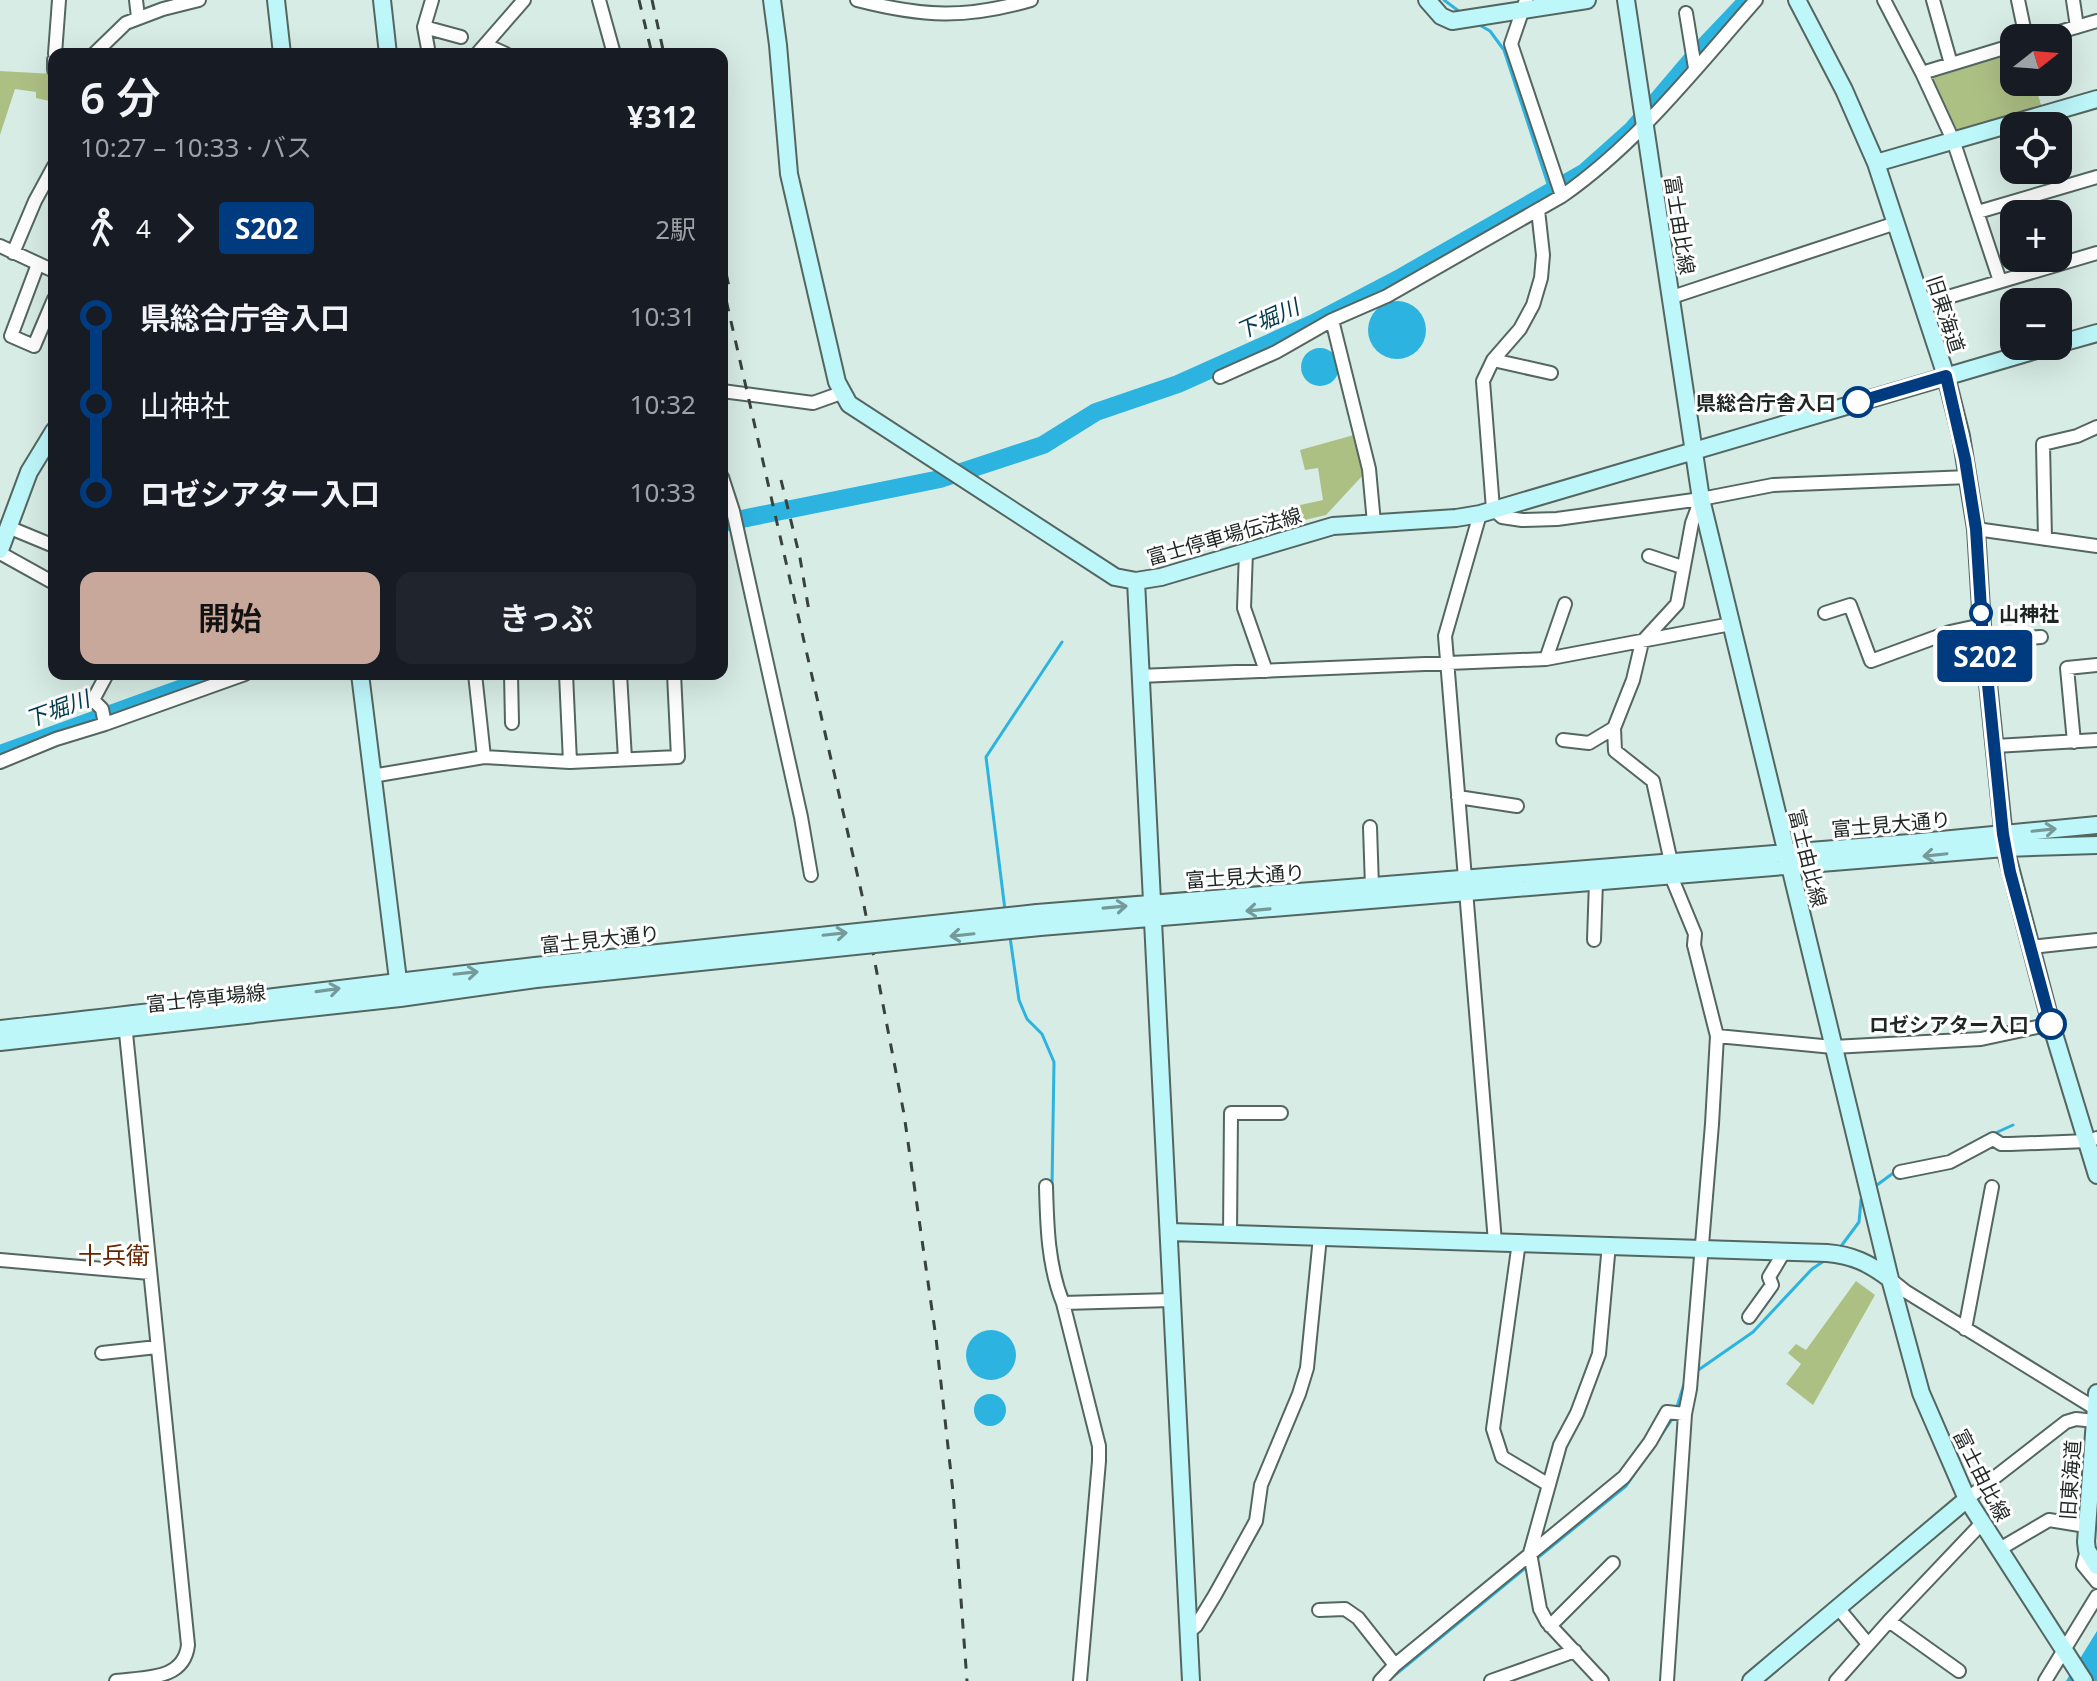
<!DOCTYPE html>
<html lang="ja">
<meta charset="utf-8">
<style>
:root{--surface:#171b24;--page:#20242c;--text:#f1f3f6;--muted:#9ea1a6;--accent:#c8a89a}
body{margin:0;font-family:"Noto Sans","Noto Sans JP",sans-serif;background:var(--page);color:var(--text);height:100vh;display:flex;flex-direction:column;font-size:30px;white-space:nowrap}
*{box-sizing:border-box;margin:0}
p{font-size:26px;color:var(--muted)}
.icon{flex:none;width:44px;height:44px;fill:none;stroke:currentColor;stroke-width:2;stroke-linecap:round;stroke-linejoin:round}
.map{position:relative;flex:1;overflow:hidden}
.panel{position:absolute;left:48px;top:48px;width:680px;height:632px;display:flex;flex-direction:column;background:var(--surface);border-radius:16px;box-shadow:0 8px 32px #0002}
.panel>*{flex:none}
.badge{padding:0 16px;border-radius:6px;font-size:28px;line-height:52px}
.needle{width:52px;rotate:73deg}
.fabs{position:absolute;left:2000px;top:24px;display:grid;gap:16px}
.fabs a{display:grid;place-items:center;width:72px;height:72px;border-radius:16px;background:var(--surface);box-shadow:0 8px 32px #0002;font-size:40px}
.map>.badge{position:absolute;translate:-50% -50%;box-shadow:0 0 0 4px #fff}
.legs{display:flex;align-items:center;gap:12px;height:88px;padding:0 32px;font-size:26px}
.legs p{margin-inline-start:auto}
.headline{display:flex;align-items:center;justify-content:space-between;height:136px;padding:0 32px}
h1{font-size:44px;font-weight:600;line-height:60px}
.action{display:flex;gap:16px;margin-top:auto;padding:16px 32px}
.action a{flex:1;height:92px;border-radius:16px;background:var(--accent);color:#111;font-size:32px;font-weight:600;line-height:92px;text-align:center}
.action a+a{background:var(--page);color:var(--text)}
ul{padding:0 32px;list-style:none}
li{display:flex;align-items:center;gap:28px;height:88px;font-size:30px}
li i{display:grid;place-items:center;width:12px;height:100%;margin:0 10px;background:currentColor}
li i::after{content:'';width:20px;height:20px;margin:-10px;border:6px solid;border-radius:50%;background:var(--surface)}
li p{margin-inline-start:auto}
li:first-child i{background:linear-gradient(#0000 50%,currentColor 0)}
li:last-child i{background:linear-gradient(currentColor 50%,#0000 0)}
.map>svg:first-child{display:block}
</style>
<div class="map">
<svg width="2097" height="1681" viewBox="0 0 2097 1681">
<rect width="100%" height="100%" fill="#d7ece5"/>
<path fill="#adc084" d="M 2014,50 L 2014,82 L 2034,82 L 2042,108 L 1959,132 L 1954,131 L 1929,82 L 1930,76 Z
M 0,71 L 54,74 L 54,102 L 36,98 L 36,92 L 15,89 L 0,135 Z
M 1354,435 L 1364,474 L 1326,515 L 1296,522 L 1291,507 L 1323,500 L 1318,468 L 1305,470 L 1300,450 Z
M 1856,1281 L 1875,1295 L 1813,1405 L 1786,1384 L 1801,1364 L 1788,1353 L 1796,1344 L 1806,1350 Z"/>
<path fill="#2cb3df" d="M1368 330a29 29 0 1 1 58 0a29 29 0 1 1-58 0Z
M1301 367a19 19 0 1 1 38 0a19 19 0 1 1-38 0Z
M966 1355a25 25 0 1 1 50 0a25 25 0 1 1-50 0Z
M974 1410a16 16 0 1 1 32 0a16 16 0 1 1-32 0Z
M 2097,1631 L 2097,1681 L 2066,1681 Z"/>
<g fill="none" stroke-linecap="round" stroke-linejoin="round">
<path stroke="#2cb3df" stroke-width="3" d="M 1444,0 L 1460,12
M 1476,23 L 1490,31 L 1504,50 L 1551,193
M 1005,910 L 986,757 L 1062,642
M 1010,937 L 1019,1000 L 1027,1019 L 1042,1034 L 1054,1062 L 1052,1186
M 1991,1135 L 2013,1125
M 1877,1185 L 1896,1171
M 1055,1246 L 1061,1277
M 1839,1249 L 1859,1222 L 1861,1200
M 1694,1373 L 1753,1332 L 1812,1269 L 1824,1261
M 1677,1407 L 1684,1384
M 1535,1560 L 1626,1486 L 1673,1418
M 1389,1680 L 1529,1565"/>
<path stroke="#2cb3df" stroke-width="18" d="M 722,523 L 940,479 L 1043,445 L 1096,412 L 1178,384 L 1314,323 L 1398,279 L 1585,172 L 1632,130 L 1693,58 L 1748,0
M 0,754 L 221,674"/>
<defs>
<path id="street" d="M 136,0 L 138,17
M 599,0 L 614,54
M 857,0 C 923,17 966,19 1031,0
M 1526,0 L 1511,44 L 1562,196
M 1884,0 L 1922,73 L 1953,140 L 2000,281
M 1933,0 L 1951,64
M 2018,0 L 2026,38
M 2073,0 L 2077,27
M 1686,13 L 1695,68
M 424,27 L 461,37
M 2039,38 L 2097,21
M 486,45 L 506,54
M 55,54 L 59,0
M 94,54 L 126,23 L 163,9 L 199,0
M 429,54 L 424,27 L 432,0
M 477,54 L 524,0
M 54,60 L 54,70
M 1922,73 L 2014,45
M 1538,210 L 1543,255 L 1541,278 L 1533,305 L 1520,329 L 1493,360 L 1483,381 L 1493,509 L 1502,517 L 1522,520 L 1557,519 L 1701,499 L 1773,485 L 1969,477
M 1978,212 L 2097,177
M 0,246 L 54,271
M 13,253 L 35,201 L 54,166
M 38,264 L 11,336 L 34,346 L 54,299
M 1672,297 L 1896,223
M 1921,305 L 2097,253
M 1332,320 L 1369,469 L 1374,523
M 1493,360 L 1551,373
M 1220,377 L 1276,352 L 1332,320 L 1387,296 L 1562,196 C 1638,143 1695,69 1756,0
M 722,391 L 813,403 L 841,393
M 722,477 L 733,511 L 801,817 L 811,875
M 1480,514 L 1445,636 L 1495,1242
M 8,527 L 54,546
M 1976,529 L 2097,546
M 2045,539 L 2043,444 L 2077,436 L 2097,427
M 1246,551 L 1244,608 L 1266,671
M 0,553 L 54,583
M 1649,556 L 1682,567
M 1825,613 L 1850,605 L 1871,661 L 1950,632 L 1982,625
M 1983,641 L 2041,637
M 1546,659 L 1565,604
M 475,674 L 484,757
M 511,674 L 512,723
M 566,674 L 570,762
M 620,674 L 625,759
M 1139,676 L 1546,659 L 1731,624
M 105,724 L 102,709 L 93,700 L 107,674
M 1563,740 L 1589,743 L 1614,728
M 2074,742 L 2067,668 L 2097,665
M 1995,746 L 2097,740
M 0,762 L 56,739 L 105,724 L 245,674
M 372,776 L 484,757 L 570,762 L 678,757 L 674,674
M 1458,797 L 1517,806
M 1370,827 L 1372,887
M 1671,862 L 1653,781 L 1615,751 L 1614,728 L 1633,680 L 1642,642 L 1677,604 L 1692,523 L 1701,499
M 1594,940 L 1596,881
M 2031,947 L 2097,940
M 1717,1036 L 1833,1047 L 1981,1039 L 2051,1024
M 1900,1172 L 1950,1162 L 1993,1139 L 2001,1144 L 2010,1144 L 2088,1141 L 2097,1138
M 1046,1186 C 1047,1226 1048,1266 1063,1303 L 1172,1300
M 1230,1234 L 1231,1113 L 1281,1113
M 1519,1242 L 1493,1429 L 1502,1457 L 1549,1485
M 0,1260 L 150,1273
M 1890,1279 L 1905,1291 L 2096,1409
M 1063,1303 L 1099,1446 L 1099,1461 L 1080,1681
M 1749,1317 L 1772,1285 L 1769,1277 L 1784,1252
M 1965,1329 L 1992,1187
M 102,1353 L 157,1347
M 1967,1499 L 2066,1422 L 2076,1419 L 2095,1421
M 1998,1550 L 2049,1520 L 2086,1526
M 2087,1550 L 2083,1565 L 2097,1582
M 1839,1609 L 1868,1644
M 1319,1610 L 1345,1609 L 1358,1618 L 1395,1665 L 1624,1477 L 1650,1442 L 1667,1412 L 1685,1414
M 1889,1621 L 1959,1671
M 1550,1626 L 1613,1563
M 1189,1632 L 1196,1626 L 1215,1595 L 1256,1521 L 1261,1485 L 1299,1394 L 1307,1368 L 1320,1237
M 116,1681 C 144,1677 184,1681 188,1645 L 125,1023
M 1380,1681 L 1395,1665
M 1491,1681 L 1575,1651
M 1602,1681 L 1547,1622 L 1540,1609 L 1530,1553 L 1560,1445 L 1577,1413 L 1599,1354 L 1609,1244
M 1667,1681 L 1685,1414 L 1690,1389 L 1712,1124 L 1717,1036 L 1694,945 L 1695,934 L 1671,876
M 1836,1681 L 1889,1621 L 1982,1523
M 2045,1681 L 2097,1596"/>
<path id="secondary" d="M 276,0 L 282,54
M 382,0 L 388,54
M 772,0 L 778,45 L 789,174 L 837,382 L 849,404 L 1115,577 L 1136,581 L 1161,577 L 1333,526 L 1456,518 L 1480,514 L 2050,346
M 1427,0 L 1441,16 L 1452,21 L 1587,0
M 1626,0 L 1701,499 L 1890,1279 L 1921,1393 L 1967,1499 L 2084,1681
M 1797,0 L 1844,90 L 1876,163 L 1946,376 L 1961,436 L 1976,529 L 1982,625 L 2005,848 L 2051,1024 L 2097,1175
M 1876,163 L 2097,99
M 2058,344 L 2097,333
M 0,550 L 29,472 L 54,431
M 1136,581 L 1191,1681
M 360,674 L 399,988
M 1037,913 L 1910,843 L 2097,825
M 1040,927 L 2005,848 L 2097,845
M 0,1029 C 178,1010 356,986 535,966
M 0,1042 L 400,998 L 536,979
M 1170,1232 L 1827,1253 C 1852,1255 1869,1263 1890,1279
M 2097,1393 L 2086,1542 L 2087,1550 L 2097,1566
M 1751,1681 L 1967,1499"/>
</defs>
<use href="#street" stroke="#546661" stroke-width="16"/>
<use href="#secondary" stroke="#546661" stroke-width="20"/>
<use href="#street" stroke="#fff" stroke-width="12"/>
<use href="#secondary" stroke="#bdf7fa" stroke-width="16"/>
<path stroke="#38423f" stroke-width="3" stroke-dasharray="10 10" stroke-linecap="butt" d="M 639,0 L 652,54
M 652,0 L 664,54
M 722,255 L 730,291
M 722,282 L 862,895 L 904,1114 L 936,1338 L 953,1492 L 967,1681
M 781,480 L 800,558 L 810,617"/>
<defs>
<path id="secondary-bridge" d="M 535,966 L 1037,913
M 536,979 L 1040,927"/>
</defs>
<use href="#secondary-bridge" stroke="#546661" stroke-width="20" stroke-linecap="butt"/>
<use href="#secondary-bridge" stroke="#bdf7fa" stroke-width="16"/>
</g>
<defs><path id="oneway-shaft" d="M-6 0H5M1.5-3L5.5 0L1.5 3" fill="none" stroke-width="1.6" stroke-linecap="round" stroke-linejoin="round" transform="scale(2)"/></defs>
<g stroke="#76999a">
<use href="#oneway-shaft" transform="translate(2044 830) rotate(-6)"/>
<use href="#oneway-shaft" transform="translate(1935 855) rotate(174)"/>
<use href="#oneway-shaft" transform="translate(1115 907) rotate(-5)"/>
<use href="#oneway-shaft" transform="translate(1258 910) rotate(175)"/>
<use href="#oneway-shaft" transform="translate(835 934) rotate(-6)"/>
<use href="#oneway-shaft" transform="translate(962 935) rotate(174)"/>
<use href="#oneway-shaft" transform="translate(466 973) rotate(-6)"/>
<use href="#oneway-shaft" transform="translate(328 990) rotate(-8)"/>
</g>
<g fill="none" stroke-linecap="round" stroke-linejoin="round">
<defs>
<path id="line-1" d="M 1858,402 L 1946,376 L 1965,459 L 1976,529 L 1982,625 L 2003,834 L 2010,872 L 2051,1024"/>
</defs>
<use href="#line-1" stroke="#fff" stroke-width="18"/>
<use href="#line-1" stroke="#003b80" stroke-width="12"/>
</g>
<g fill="#fff" stroke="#003b80" stroke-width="4">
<circle cx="1858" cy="402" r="14"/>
<circle cx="1981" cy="613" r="10"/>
<circle cx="2051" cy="1024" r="14"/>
</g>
<g text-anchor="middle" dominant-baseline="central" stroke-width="6" stroke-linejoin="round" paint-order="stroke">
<g font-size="20" fill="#1f2725" stroke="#fff">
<text transform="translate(1680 225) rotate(81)">富士由比線</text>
<text transform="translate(1946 314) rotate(72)">旧東海道</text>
<text transform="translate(1224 536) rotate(-16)">富士停車場伝法線</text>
<text transform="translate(1891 824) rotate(-5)">富士見大通り</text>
<text transform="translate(1808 858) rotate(76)">富士由比線</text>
<text transform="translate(1245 876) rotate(-4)">富士見大通り</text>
<text transform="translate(600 939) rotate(-6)">富士見大通り</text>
<text transform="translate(206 998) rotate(-6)">富士停車場線</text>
<text transform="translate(1982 1475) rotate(63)">富士由比線</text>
<text transform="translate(2070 1480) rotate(-86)">旧東海道</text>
</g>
<g font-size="20" font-weight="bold" fill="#1f2725" stroke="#fff" text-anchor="end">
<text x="1836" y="402">県総合庁舎入口</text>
<text x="1999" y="613" text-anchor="start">山神社</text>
<text x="2029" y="1024">ロゼシアター入口</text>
</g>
<g font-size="22" font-style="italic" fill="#003b4d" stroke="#fff">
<text transform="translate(1267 318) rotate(-24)">下堀川</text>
<text transform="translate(57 708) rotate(-20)">下堀川</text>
</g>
<g font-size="24" fill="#642601" stroke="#fff">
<text x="114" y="1254">十兵衛</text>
</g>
</g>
</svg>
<div class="fabs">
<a><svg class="needle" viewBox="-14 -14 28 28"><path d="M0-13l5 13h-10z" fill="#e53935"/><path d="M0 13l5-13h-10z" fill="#9ea1a6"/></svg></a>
<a><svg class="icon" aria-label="locate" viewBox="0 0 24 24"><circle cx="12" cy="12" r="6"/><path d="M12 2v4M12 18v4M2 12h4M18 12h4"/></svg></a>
<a>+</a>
<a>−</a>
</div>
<b class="badge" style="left:1985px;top:656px;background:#003b80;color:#fff">S202</b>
<section class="panel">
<div class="headline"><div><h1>6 分</h1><p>10:27 – 10:33 · バス</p></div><b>¥312</b></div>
<div class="legs"><svg class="icon" aria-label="walk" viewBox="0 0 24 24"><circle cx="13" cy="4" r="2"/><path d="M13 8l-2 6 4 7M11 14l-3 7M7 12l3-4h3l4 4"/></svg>4<svg class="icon" aria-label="forward" viewBox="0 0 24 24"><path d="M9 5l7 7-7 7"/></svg><b class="badge" style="background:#003b80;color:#fff">S202</b><p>2駅</p></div>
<ul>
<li><i style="color:#003b80"></i><b>県総合庁舎入口</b><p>10:31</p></li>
<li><i style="color:#003b80"></i><span>山神社</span><p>10:32</p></li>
<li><i style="color:#003b80"></i><b>ロゼシアター入口</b><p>10:33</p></li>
</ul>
<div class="action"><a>開始</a><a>きっぷ</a></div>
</section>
</div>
